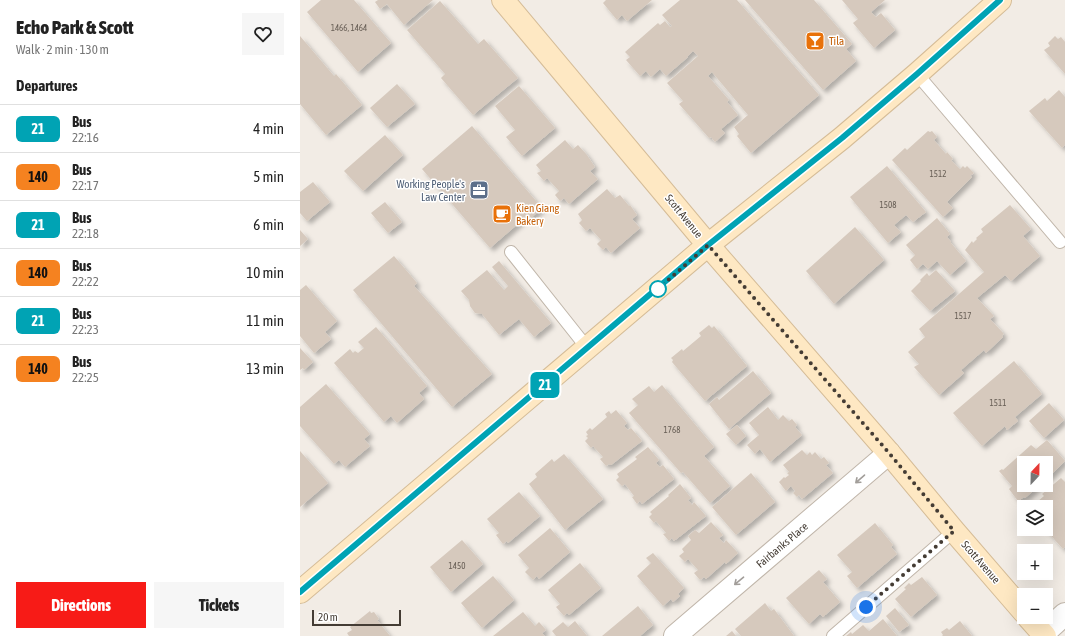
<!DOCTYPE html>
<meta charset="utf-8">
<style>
:root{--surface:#fff;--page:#f6f6f6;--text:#222;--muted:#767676;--line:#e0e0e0;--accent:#f71b17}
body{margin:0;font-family:"Asap Condensed",sans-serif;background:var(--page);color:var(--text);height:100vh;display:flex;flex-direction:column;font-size:15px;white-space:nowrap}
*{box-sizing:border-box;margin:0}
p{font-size:13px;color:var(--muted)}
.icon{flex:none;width:22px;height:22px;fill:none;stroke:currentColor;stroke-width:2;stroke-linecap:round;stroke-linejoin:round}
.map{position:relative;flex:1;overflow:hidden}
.drawer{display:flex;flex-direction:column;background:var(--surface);width:300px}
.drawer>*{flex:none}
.badge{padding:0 8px;border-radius:6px;font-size:14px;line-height:26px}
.needle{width:26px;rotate:22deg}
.controls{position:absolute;left:717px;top:456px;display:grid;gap:8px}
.controls a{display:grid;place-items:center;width:36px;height:36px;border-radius:0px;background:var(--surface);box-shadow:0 4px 16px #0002;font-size:20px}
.scale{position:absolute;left:12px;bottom:10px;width:89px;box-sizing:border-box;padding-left:4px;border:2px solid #443c34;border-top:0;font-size:11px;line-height:14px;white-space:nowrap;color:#443c34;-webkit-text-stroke:3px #fff;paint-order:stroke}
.you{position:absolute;width:20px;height:20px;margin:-10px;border:3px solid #fff;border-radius:50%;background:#1a73e8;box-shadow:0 0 0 6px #1a73e833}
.map>.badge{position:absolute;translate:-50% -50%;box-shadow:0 0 0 2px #fff}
h2{padding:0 16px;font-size:15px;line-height:36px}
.round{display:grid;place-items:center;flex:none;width:42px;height:42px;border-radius:0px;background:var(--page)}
.headline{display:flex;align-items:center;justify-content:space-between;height:68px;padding:0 16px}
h1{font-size:19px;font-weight:800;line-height:30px}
.action{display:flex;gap:8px;margin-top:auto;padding:8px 16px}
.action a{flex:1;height:46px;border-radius:0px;background:var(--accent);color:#fff;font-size:16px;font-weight:800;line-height:46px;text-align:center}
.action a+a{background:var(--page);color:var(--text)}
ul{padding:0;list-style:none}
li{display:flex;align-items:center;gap:12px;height:48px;padding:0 16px;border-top:1px solid var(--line)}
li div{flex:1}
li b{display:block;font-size:15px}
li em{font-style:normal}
li .badge{min-width:44px;font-weight:700;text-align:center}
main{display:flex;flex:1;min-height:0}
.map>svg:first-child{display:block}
</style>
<main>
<section class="drawer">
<div class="headline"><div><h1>Echo Park &amp; Scott</h1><p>Walk · 2 min · 130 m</p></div><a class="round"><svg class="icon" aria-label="heart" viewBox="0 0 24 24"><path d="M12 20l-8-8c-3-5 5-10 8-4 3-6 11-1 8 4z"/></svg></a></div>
<h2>Departures</h2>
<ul>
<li><span class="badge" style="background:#00a3b4;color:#fff">21</span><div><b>Bus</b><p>22:16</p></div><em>4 min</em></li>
<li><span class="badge" style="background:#f58220;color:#111">140</span><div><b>Bus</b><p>22:17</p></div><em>5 min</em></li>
<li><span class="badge" style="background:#00a3b4;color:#fff">21</span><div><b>Bus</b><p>22:18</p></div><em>6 min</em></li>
<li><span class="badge" style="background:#f58220;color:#111">140</span><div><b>Bus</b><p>22:22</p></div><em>10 min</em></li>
<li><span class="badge" style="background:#00a3b4;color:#fff">21</span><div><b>Bus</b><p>22:23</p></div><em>11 min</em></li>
<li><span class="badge" style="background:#f58220;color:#111">140</span><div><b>Bus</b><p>22:25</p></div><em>13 min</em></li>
</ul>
<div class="action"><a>Directions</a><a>Tickets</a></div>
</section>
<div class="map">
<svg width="765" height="636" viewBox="0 0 765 636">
<defs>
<filter id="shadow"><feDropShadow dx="3.5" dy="3.5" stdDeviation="2" flood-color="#0004"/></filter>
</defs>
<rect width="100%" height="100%" fill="#f2ece5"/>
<path fill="#d6c9bd" filter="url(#shadow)" d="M 21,0 L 54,0 L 91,43 L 58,72 L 7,12 Z
M 78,0 L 133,0 L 104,25 L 87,4 L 80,9 L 75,2 Z
M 306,0 L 352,0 L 327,21 L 322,15 L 317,20 L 303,3 Z
M 380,0 L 437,0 L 519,95 L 451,153 L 437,136 L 439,134 L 434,127 L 448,115 L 412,72 L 408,76 L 429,100 L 427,102 L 438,115 L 421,129 L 425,133 L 415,142 L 411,137 L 409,138 L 379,104 L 383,101 L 367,83 L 398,56 L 393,51 L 387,57 L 388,57 L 366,76 L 360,69 L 351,77 L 346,71 L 340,76 L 326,60 L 330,57 L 325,52 L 358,23 L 360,25 L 365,21 L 370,27 L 372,26 L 362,15 Z
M 445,0 L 514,0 L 552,44 L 546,49 L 556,61 L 523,90 Z
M 542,0 L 585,0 L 571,12 L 576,17 L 581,13 L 595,30 L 574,48 L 553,23 L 558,19 Z
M 140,1 L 178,44 L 184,39 L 218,78 L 173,115 L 141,78 L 145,74 L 107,30 Z
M 0,36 L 34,76 L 36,74 L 62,105 L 26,135 L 0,104 Z
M 755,36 L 758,39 L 761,37 L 765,42 L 765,74 L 744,50 L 750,46 L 748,43 Z
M 97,84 L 115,104 L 87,127 L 70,108 Z
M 219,86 L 255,128 L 222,156 L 206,137 L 215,130 L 195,106 Z
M 759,90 L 765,97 L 765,145 L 762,148 L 729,111 L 745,98 L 747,101 Z
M 172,126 L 242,208 L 230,219 L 227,216 L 190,248 L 122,169 Z
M 628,131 L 630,132 L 632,131 L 637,137 L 634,140 L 646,154 L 647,152 L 653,159 L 651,160 L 660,169 L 663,166 L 665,168 L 667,166 L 674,173 L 670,176 L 672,177 L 647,202 L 653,208 L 643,217 L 592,160 L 605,148 L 607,150 Z
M 85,135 L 103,155 L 63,191 L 44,171 Z
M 265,140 L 273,149 L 278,145 L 287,155 L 295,167 L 290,171 L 298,179 L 269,204 L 264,198 L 260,201 L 255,195 L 259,191 L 247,178 L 244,181 L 237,173 L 241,171 L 236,165 Z
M 587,166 L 626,212 L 613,222 L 606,215 L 594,225 L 601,232 L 588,243 L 550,197 Z
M 13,182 L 30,202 L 7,221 L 0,213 L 0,192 Z
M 307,189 L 315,198 L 320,195 L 329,206 L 330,205 L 337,215 L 332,219 L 340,228 L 311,253 L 306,247 L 303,250 L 297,244 L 301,240 L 290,228 L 286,231 L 279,223 L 282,220 L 278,214 Z
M 85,202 L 102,222 L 88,233 L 71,213 Z
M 710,205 L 731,229 L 723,236 L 740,256 L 711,281 L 705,275 L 677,298 L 694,316 L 690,319 L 704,334 L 702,335 L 703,337 L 686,353 L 684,350 L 661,370 L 664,373 L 639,395 L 614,367 L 619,364 L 608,352 L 625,337 L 619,329 L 684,272 L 665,250 L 672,241 L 673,243 L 677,239 L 676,238 L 683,232 L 681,229 Z
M 637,218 L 650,234 L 647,237 L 651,242 L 651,243 L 666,261 L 650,275 L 637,261 L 628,269 L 623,264 L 617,269 L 610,260 L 615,255 L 606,245 Z
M 555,227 L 584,260 L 534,304 L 506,271 Z
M 0,230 L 8,239 L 0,246 Z
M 94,256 L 117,283 L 114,286 L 192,374 L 152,407 L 53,290 Z
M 199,261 L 251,323 L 234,337 L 219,319 L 199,335 L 182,314 L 175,313 L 170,306 L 169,300 L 161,291 L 187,270 L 204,290 L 208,286 L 192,267 Z
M 636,270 L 655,291 L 630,311 L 611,291 L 621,281 L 620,280 L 627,273 L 629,276 Z
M 6,285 L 37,321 L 25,332 L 31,339 L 14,353 L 0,336 L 0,290 Z
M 409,325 L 412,328 L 414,326 L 447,366 L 405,401 L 372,362 L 373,360 L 371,358 L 382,349 L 383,351 L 401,336 L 399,333 Z
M 76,327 L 127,386 L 119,393 L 124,399 L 97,423 L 91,416 L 84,422 L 34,363 L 50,349 L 53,353 L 55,351 L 58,353 L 64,348 L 58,342 Z
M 0,348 L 13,362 L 4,370 L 3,368 L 0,370 Z
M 714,361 L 742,394 L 715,417 L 718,421 L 707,430 L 705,426 L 682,446 L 653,413 Z
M 453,371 L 471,393 L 429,429 L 409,404 L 417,397 L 419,400 Z
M 26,384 L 70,434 L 64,439 L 70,446 L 45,467 L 39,460 L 34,464 L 0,426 L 0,407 Z
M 362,385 L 414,447 L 404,456 L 430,486 L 410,503 L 383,472 L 381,473 L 329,413 L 338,405 L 332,399 L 349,386 L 354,392 Z
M 749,403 L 764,420 L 744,438 L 729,421 Z
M 468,407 L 478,420 L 483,415 L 489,421 L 492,419 L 497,425 L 495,427 L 502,435 L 470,462 L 460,449 L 455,454 L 447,445 L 459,435 L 449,423 Z
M 316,410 L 327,423 L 324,426 L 328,430 L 331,428 L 342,441 L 311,465 L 309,464 L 306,466 L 300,459 L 303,457 L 293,446 L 291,448 L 285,441 L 288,438 L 286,436 L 288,435 L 286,432 L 290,428 L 292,430 L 307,417 L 305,414 L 309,411 L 311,414 Z
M 437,425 L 446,436 L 436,445 L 426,434 Z
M 747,440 L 765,461 L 746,480 L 746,463 L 724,463 L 724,485 L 740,485 L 725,498 L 724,497 L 718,501 L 709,489 L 712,486 L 699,471 L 702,469 L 703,470 L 731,445 L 736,449 Z
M 348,447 L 359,460 L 356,463 L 360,467 L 363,465 L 374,479 L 342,504 L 340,501 L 337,504 L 332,497 L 334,496 L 325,484 L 322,486 L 316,480 L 319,477 L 317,474 L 337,459 L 335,457 Z
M 502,450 L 507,455 L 510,452 L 512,455 L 515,452 L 521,459 L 524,457 L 529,463 L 526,465 L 533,473 L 502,499 L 499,495 L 497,497 L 493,493 L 495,491 L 491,486 L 486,491 L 479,482 L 484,477 L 485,478 L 489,475 L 487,473 L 489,472 L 483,465 Z
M 0,451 L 28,483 L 0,507 Z
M 264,454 L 303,499 L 265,530 L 229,484 L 237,477 L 235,474 L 252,459 L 254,462 Z
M 451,473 L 475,502 L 436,535 L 412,507 Z
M 761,478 L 765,482 L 765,547 L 763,549 L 745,529 L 746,529 L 746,507 L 731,507 L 744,496 L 742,494 Z
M 380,484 L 391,498 L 388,500 L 392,505 L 394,502 L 406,516 L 374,541 L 372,538 L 369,541 L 363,534 L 366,533 L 356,521 L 354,523 L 349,517 L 352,514 L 350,512 L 369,496 L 368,495 Z
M 219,492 L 240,516 L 208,543 L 207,541 L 203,544 L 196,535 L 199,533 L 187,519 Z
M 411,522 L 423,535 L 419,538 L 424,543 L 426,540 L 438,553 L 426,564 L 425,562 L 406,579 L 404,577 L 400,580 L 394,573 L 398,570 L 388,559 L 385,562 L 379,556 L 384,552 L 382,549 L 391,540 L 388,536 L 395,530 L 399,533 Z
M 575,523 L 593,545 L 591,547 L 597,554 L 557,588 L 547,576 L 552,572 L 537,555 Z
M 250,528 L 270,552 L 239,579 L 237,576 L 233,580 L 225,572 L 229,568 L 218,555 Z
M 162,540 L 183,564 L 151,592 L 130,567 Z
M 353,553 L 384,588 L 378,594 L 380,596 L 373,602 L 371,599 L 363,606 L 337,576 L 351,563 L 346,558 Z
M 280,563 L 301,588 L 269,615 L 267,613 L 264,616 L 256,607 L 260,604 L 248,590 Z
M 519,570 L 527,579 L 523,582 L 540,602 L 523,617 L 520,614 L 509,624 L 486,598 Z
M 193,576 L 214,600 L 182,628 L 161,603 Z
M 622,577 L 637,595 L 611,617 L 595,599 L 606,589 L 604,588 L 609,583 L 611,585 Z
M 465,603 L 471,611 L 474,609 L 494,636 L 441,636 L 435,629 Z
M 338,606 L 353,625 L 340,636 L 302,636 Z
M 595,608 L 609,625 L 599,632 L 586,616 Z
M 70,611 L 71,613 L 74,612 L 79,619 L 77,620 L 90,636 L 49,636 L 47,633 L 52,630 L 50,627 Z
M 223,612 L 235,626 L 239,622 L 246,630 L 242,633 L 245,636 L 193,636 Z
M 583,619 L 597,636 L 546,636 L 551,632 L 552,634 L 563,625 L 569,631 Z
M 275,621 L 287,636 L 256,636 L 252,631 L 263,622 L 268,627 Z
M 660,621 L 672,636 L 642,636 L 643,635 L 641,632 L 647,628 L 649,630 Z
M 432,631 L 436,636 L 426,636 Z"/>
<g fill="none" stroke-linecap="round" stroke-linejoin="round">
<defs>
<path id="lane" d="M 617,74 L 760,242
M 211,252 L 288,349
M 533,636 L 654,531"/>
<path id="street" d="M 743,634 L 765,614
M 375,636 L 589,453"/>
<path id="secondary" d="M 203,0 L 408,245 L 589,453 L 654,531 L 724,612
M 0,592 L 408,245 L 542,138 L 617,74 L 700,0
M 728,617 L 745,636"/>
</defs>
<use href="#lane" stroke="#c0b6aa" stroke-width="14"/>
<use href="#street" stroke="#c0b6aa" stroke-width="24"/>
<use href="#secondary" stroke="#d5bc97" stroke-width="24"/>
<use href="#lane" stroke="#fff" stroke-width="12"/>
<use href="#street" stroke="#fff" stroke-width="22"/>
<use href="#secondary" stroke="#fee8c3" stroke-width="22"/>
</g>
<defs><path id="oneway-shaft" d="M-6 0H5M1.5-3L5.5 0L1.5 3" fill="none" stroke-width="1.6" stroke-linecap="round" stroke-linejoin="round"/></defs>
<g stroke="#a29e9a">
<use href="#oneway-shaft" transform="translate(560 479) rotate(139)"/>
<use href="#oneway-shaft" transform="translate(439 581) rotate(140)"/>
</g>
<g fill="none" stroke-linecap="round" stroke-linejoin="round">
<defs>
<path id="line" d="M 0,592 L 408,245 L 542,138 L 617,74 L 700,0"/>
</defs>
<use href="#line" stroke="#fff" stroke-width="9"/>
<use href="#line" stroke="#00a3b4" stroke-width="6"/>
<path stroke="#443c34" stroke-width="4" stroke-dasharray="0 7.2" d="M 358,289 L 408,245 L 589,453 L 654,531 L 566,607"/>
</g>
<defs>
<symbol id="bar-square" viewBox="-11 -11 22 22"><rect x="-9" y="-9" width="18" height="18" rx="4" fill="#e8710a" stroke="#fff"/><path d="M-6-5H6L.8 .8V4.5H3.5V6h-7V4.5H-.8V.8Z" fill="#fff"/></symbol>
<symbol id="office-square" viewBox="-11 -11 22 22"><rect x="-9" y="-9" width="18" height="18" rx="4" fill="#5c6f8a" stroke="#fff"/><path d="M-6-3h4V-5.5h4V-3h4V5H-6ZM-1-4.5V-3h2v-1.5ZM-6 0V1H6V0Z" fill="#fff"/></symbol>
<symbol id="cafe-square" viewBox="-11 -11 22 22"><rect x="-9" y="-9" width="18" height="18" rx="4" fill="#e8710a" stroke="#fff"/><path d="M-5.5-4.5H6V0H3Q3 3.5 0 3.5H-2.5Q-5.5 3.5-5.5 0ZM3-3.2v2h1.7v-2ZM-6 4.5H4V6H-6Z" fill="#fff"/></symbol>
</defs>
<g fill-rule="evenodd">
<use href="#bar-square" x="504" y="30" width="22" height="22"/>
<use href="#office-square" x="168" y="179" width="22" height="22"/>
<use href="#cafe-square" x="191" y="203" width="22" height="22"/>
</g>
<circle fill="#fff" stroke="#00a3b4" stroke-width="2" cx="358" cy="289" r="8"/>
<g text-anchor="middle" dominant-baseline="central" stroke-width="3" stroke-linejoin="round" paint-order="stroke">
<g font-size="9" fill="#685f56">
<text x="49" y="28">1466, 1464</text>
<text x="638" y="174">1512</text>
<text x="588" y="205">1508</text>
<text x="663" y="316">1517</text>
<text x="698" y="403">1511</text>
<text x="372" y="430">1768</text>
<text x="157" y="566">1450</text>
</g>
<g font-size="11" fill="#c56008" stroke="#fff" text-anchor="start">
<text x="529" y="41">Tila</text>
<text x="216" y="208">Kien Giang<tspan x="216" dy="13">Bakery</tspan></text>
</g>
<g font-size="11" fill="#4e5e75" stroke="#fff" text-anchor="end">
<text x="165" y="184">Working People's<tspan x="165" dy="13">Law Center</tspan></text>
</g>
<g font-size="11" fill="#443c34" stroke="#fff">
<text transform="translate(384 216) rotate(51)">Scott Avenue</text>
<text transform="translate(482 545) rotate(-40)">Fairbanks Place</text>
<text transform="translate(681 562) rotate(49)">Scott Avenue</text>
</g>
</g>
</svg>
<div class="controls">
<a><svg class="needle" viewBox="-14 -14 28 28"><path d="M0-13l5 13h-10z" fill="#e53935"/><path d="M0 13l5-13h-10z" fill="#767676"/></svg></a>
<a><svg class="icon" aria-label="layers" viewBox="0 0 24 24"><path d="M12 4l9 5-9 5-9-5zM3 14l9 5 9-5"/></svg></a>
<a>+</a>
<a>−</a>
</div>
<div class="scale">20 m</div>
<div class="you" style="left:566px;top:607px"></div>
<b class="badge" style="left:245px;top:385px;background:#00a3b4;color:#fff">21</b>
</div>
</main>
